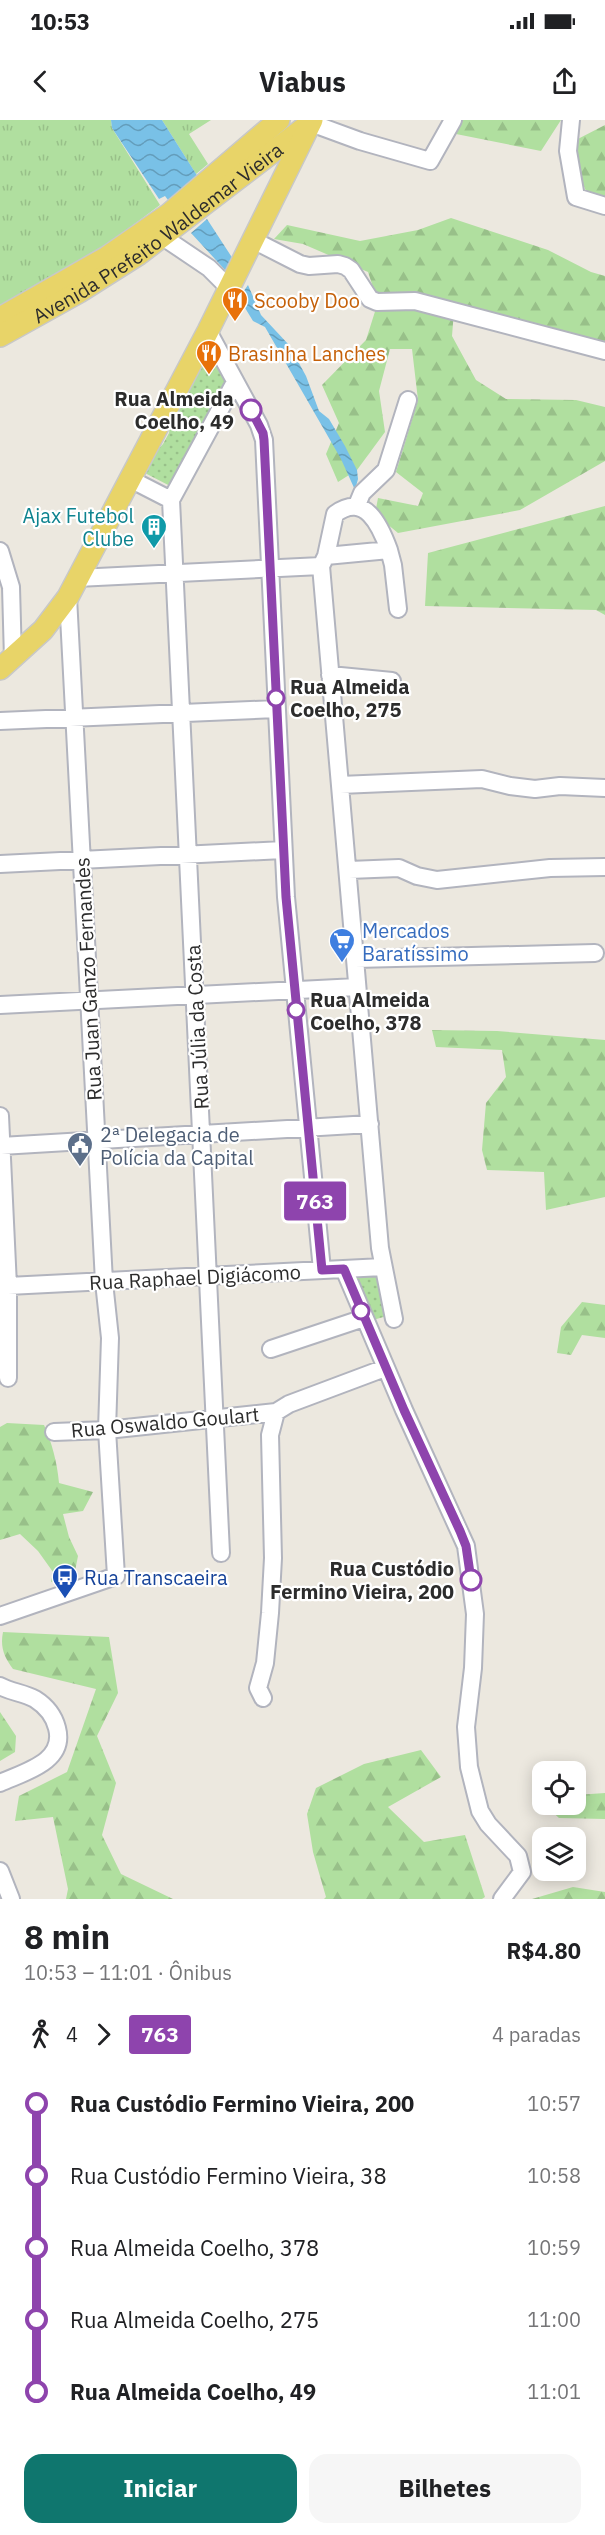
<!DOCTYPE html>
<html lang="pt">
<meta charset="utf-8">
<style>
:root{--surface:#fff;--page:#f6f6f6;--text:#202124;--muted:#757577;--accent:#0f766e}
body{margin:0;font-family:"IBM Plex Sans",sans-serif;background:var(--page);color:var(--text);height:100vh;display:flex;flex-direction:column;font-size:22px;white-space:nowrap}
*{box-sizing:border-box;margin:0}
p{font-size:20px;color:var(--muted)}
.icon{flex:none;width:33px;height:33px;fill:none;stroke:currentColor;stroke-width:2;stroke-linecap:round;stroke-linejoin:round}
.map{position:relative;height:1779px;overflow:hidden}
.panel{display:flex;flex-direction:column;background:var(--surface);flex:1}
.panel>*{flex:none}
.badge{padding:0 12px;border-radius:4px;font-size:21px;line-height:39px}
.controls{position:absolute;left:532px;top:1641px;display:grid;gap:12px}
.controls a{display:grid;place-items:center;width:54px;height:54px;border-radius:12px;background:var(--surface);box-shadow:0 3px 15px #0003;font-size:30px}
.map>.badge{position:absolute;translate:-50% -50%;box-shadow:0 0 0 3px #fff}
.legs{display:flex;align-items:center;gap:9px;height:66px;padding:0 24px;font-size:20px}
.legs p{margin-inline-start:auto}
.head{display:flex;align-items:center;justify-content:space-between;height:102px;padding:0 24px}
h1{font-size:33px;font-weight:800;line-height:45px}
.primary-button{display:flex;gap:12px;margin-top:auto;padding:12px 24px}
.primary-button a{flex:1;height:69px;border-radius:18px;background:var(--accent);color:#fff;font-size:24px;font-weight:800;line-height:69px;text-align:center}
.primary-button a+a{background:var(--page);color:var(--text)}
ul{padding:0 24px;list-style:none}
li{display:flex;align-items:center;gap:21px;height:72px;font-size:22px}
li i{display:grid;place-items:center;width:9px;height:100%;margin:0 8px;background:currentColor}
li i::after{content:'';width:15px;height:15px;margin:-8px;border:4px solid;border-radius:50%;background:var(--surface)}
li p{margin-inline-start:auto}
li:first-child i{background:linear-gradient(#0000 50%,currentColor 0)}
li:last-child i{background:linear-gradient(currentColor 50%,#0000 0)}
.status{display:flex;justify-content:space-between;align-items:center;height:42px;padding:0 30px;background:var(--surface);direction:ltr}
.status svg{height:16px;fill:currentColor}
header{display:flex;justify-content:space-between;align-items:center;height:78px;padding:0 24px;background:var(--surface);font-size:27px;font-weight:800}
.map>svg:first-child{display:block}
</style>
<div class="status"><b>10:53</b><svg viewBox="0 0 49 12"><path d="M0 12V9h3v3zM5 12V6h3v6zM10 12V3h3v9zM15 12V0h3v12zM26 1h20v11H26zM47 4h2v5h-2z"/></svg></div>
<header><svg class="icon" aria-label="back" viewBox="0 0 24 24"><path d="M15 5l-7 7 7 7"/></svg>Viabus<svg class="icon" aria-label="share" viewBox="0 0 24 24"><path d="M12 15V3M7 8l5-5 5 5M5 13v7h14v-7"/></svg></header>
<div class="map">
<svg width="605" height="1779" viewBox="0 0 605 1779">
<defs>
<pattern id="grass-tufts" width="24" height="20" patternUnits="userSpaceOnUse" patternTransform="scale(1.5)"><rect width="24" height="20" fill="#b0df9f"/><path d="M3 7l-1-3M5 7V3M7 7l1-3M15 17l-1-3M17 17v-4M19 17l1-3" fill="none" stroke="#98c089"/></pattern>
<pattern id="forest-firs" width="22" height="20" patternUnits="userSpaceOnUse" patternTransform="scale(1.5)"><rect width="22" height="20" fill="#b0df9f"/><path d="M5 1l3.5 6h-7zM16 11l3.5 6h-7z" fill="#98c089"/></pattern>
<pattern id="park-dots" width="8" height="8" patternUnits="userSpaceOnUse" patternTransform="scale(1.5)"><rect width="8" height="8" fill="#b0df9f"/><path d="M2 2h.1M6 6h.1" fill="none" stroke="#98c089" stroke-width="1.8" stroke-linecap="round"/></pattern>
<pattern id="water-waves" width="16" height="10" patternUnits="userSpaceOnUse" patternTransform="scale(1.5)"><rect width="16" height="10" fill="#79c1e7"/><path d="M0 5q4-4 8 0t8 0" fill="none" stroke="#639dbb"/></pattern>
</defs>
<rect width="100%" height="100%" fill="#ece8df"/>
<path fill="url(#grass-tufts)" d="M 0,0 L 111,0 L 112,8 L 160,85 L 101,129 L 0,188 Z
M 162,0 L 211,0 L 189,14 L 208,44 L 196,54 Z"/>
<path fill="url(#forest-firs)" d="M 458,0 L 561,0 L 541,31 L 451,13 Z
M 605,5 L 605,90 L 591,83 L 577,50 L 572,22 Z
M 451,98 L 548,130 L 591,152 L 605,156 L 605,226 L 454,191 L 452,216 L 476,260 L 506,279 L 576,280 L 605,287 L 605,341 L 520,390 L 398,413 L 375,394 L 378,378 L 418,386 L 423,373 L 396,352 L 418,280 L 412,229 L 390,229 L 379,271 L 385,312 L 357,350 L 338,362 L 326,334 L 339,303 L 322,265 L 366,220 L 378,182 L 368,152 L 303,124 L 274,119 L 287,105 L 360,121 L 418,110 Z
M 605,386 L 605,495 L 596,490 L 425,486 L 428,433 Z
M 432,910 L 497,911 L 605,920 L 605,1077 L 546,1090 L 544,1052 L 487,1050 L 482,1030 L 486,983 L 506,957 L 502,930 L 436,927 Z
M 582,1182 L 605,1185 L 605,1218 L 582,1215 L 571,1235 L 557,1233 L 561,1207 Z
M 7,1303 L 44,1305 C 52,1323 57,1342 59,1363 L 93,1372 L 83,1391 L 63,1394 L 69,1417 L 78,1436 L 74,1456 L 51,1462 L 53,1452 L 38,1431 L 20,1414 L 0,1420 L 0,1307 Z
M 3,1512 L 109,1517 L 118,1573 L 97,1616 L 116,1663 L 102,1715 L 121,1754 L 173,1779 L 66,1779 L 68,1769 L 53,1697 L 15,1701 L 19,1676 L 67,1652 L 96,1569 L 13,1549 C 4,1537 0,1527 3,1512 Z
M 0,1592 L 16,1616 L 15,1632 L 0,1641 Z
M 421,1630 L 441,1657 L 388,1687 L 424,1722 L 465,1715 L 485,1777 L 482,1779 L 324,1779 L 326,1777 L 313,1732 L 307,1694 L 316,1668 L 364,1644 Z
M 605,1673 L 605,1699 L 559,1698 L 545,1685 L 576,1684 L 576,1675 Z
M 573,1767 L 605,1772 L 605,1779 L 532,1779 Z"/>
<path fill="url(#park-dots)" d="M 205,232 L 213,232 L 229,263 L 172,367 L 143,352 L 151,337 L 163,324 L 169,313 L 171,300 Z
M 376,1155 L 387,1196 L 373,1200 L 354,1157 Z"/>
<path fill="url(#water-waves)" d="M 111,0 L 162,0 L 198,57 L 168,80 L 165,76 L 159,79 L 112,8 Z
M 207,99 L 233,139 L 226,151 L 191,113 Z
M 248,165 L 261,195 L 289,225 L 306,256 L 319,291 L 329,299 L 345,326 L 357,350 L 358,359 L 355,370 L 341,339 L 265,207 L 253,201 L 239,178 Z"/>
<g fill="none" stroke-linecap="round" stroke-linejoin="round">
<defs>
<path id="minor" d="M 571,0 L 568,31 L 576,77 L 605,86
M 311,3 L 360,21 L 430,41 L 453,0
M 163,117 L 209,148 L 229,168
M 253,120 L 300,144 L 309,146 L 338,144 L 345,146 L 351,150 L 370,179 L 377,182 L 415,181 L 605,231
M 208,211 L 259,305 L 264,320 L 286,777 L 322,1150
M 130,359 L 171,380 L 235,262
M 171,380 L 221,1433
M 357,385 L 362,373 L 386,350 L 408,280
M 0,431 L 11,467 L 13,539
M 326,436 L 389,430 L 393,445 L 398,489
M 321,446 L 380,1128 L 394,1199
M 321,446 L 326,436 L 335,394 C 365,372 380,405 389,430
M 77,458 L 321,446
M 330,555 L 392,561
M 0,601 L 276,589
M 340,665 L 482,659 L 510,666 L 535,669 L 560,666 L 605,668
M 0,744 L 283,730
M 349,750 L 399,748 L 417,756 L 437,760 L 550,748 L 605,747
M 355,839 L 595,833
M 0,885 L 357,867
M 0,996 L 8,1166 L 8,1258
M 1,1026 L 370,1004
M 344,1149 L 404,1290 L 466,1426 L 475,1494 L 473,1548 L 466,1607 L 469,1647 L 480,1691 L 488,1704 L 518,1736 L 522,1752 L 502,1779
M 8,1166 L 383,1147
M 271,1229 L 364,1198
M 54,1312 L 107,1310 L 276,1292
M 0,1496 L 116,1456 L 107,1310 L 110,1218 L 104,1162 L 68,477
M 0,1566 C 11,1572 24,1573 35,1579 C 46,1586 54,1596 57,1608 C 66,1642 24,1652 0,1663
M 263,1578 L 258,1568 L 265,1543 L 270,1493 L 273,1438 L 270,1315 L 276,1292 L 289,1284 L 385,1248
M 0,1751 L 11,1779"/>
<g id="major">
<path d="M 0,198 L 107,137 L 169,94 L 279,0"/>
<path id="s1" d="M 0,216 L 79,172 L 139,134 L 308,5"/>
<path d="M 0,549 L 43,510 L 68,477 L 208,211 L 312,0"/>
</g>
</defs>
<use href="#minor" stroke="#b2b4be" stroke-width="20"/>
<use href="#major" stroke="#c8c8c8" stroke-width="24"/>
<use href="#minor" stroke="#fff" stroke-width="16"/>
<use href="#major" stroke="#e8d468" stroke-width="21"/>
</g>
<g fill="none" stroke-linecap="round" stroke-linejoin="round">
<defs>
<path id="line-1" d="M 251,290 L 263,313 L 264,320 L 286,777 L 322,1150 L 344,1149 L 404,1290 L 460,1411 L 466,1426 L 471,1460"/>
</defs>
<use href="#line-1" stroke="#fff" stroke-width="14"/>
<use href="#line-1" stroke="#8e44ad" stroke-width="9"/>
</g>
<defs>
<symbol id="restaurant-pin" viewBox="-11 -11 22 30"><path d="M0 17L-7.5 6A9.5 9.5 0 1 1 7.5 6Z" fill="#e8710a" stroke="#fff"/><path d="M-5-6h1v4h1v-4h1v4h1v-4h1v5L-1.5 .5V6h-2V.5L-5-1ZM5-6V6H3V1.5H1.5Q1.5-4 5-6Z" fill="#fff"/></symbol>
<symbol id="building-pin" viewBox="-11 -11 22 30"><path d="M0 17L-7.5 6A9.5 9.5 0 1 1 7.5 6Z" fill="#0f9aa8" stroke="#fff"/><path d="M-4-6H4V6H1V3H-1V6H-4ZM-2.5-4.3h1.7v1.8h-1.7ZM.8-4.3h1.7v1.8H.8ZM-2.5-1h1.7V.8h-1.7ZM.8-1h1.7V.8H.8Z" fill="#fff"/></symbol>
<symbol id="supermarket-pin" viewBox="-11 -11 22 30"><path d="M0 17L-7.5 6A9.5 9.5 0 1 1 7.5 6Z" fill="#3f7fe0" stroke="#fff"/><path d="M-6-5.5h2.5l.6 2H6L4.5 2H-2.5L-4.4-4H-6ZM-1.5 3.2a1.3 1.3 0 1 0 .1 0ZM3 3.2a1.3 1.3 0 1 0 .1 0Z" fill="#fff"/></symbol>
<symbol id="civic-pin" viewBox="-11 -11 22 30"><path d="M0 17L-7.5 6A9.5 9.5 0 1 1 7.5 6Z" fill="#5c6f8a" stroke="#fff"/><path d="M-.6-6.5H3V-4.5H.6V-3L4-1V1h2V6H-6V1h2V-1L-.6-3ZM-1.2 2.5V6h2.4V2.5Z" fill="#fff"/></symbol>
<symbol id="bus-pin" viewBox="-11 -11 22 30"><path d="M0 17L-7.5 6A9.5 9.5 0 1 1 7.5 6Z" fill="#1a4fb4" stroke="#fff"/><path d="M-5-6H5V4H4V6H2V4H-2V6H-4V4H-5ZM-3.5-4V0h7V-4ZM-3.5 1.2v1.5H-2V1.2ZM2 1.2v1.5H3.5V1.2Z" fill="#fff"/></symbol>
</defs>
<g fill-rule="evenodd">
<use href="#restaurant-pin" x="220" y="165" width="30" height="40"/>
<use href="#restaurant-pin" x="194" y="218" width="30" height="40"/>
<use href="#building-pin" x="139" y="392" width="30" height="40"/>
<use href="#supermarket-pin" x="327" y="806" width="30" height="40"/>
<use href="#civic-pin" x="65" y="1010" width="30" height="40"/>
<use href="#bus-pin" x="50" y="1442" width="30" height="40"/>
</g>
<g fill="#fff" stroke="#8e44ad" stroke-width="3">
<circle cx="251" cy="290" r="10"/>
<circle cx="276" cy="578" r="8"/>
<circle cx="296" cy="890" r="8"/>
<circle cx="361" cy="1191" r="8"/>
<circle cx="471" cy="1460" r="10"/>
</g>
<g text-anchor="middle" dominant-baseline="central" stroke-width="4.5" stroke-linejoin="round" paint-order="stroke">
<g font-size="20" fill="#2c2c2c" stroke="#fff">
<text stroke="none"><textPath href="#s1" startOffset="189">Avenida Prefeito Waldemar Vieira</textPath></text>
<text transform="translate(88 859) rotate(-93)">Rua Juan Ganzo Fernandes</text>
<text transform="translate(197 907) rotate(-93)">Rua Júlia da Costa</text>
<text transform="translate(195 1157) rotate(-3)">Rua Raphael Digiácomo</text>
<text transform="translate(165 1302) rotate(-5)">Rua Oswaldo Goulart</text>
</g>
<g font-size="20" fill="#c56008" stroke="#fff" text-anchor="start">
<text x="254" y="180">Scooby Doo</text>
<text x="228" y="233">Brasinha Lanches</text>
</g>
<g font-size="20" font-weight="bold" fill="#2c2c2c" stroke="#fff" text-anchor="end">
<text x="234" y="278">Rua Almeida<tspan x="234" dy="23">Coelho, 49</tspan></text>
<text x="290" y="566" text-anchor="start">Rua Almeida<tspan x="290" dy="23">Coelho, 275</tspan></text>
<text x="310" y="879" text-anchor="start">Rua Almeida<tspan x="310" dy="23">Coelho, 378</tspan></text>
<text x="454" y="1448">Rua Custódio<tspan x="454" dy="23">Fermino Vieira, 200</tspan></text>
</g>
<g font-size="20" fill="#0d838f" stroke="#fff" text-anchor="end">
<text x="134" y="395">Ajax Futebol<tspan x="134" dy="23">Clube</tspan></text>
</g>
<g font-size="20" fill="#366cbe" stroke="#fff" text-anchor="start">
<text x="362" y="810">Mercados<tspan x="362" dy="23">Baratíssimo</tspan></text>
</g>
<g font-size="20" fill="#4e5e75" stroke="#fff" text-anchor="start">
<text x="100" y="1014">2ª Delegacia de<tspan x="100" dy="23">Polícia da Capital</tspan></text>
</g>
<g font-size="20" fill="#164399" stroke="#fff" text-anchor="start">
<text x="84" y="1457">Rua Transcaeira</text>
</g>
</g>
</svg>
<div class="controls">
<a><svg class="icon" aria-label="locate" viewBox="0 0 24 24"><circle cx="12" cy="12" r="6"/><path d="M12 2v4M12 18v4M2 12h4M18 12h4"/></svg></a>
<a><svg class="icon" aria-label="layers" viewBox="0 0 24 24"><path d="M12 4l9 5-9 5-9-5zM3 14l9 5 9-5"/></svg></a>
</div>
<b class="badge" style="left:315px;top:1081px;background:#8e44ad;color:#fff">763</b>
</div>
<section class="panel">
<div class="head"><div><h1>8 min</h1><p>10:53 – 11:01 · Ônibus</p></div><b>R$4.80</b></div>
<div class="legs"><svg class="icon" aria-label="walk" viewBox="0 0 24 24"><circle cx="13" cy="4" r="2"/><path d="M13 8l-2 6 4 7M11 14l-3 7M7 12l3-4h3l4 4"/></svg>4<svg class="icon" aria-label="forward" viewBox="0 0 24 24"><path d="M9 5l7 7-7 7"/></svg><b class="badge" style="background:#8e44ad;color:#fff">763</b><p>4 paradas</p></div>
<ul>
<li><i style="color:#8e44ad"></i><b>Rua Custódio Fermino Vieira, 200</b><p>10:57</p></li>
<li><i style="color:#8e44ad"></i><span>Rua Custódio Fermino Vieira, 38</span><p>10:58</p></li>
<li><i style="color:#8e44ad"></i><span>Rua Almeida Coelho, 378</span><p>10:59</p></li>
<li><i style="color:#8e44ad"></i><span>Rua Almeida Coelho, 275</span><p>11:00</p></li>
<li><i style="color:#8e44ad"></i><b>Rua Almeida Coelho, 49</b><p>11:01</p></li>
</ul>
<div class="primary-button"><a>Iniciar</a><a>Bilhetes</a></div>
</section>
